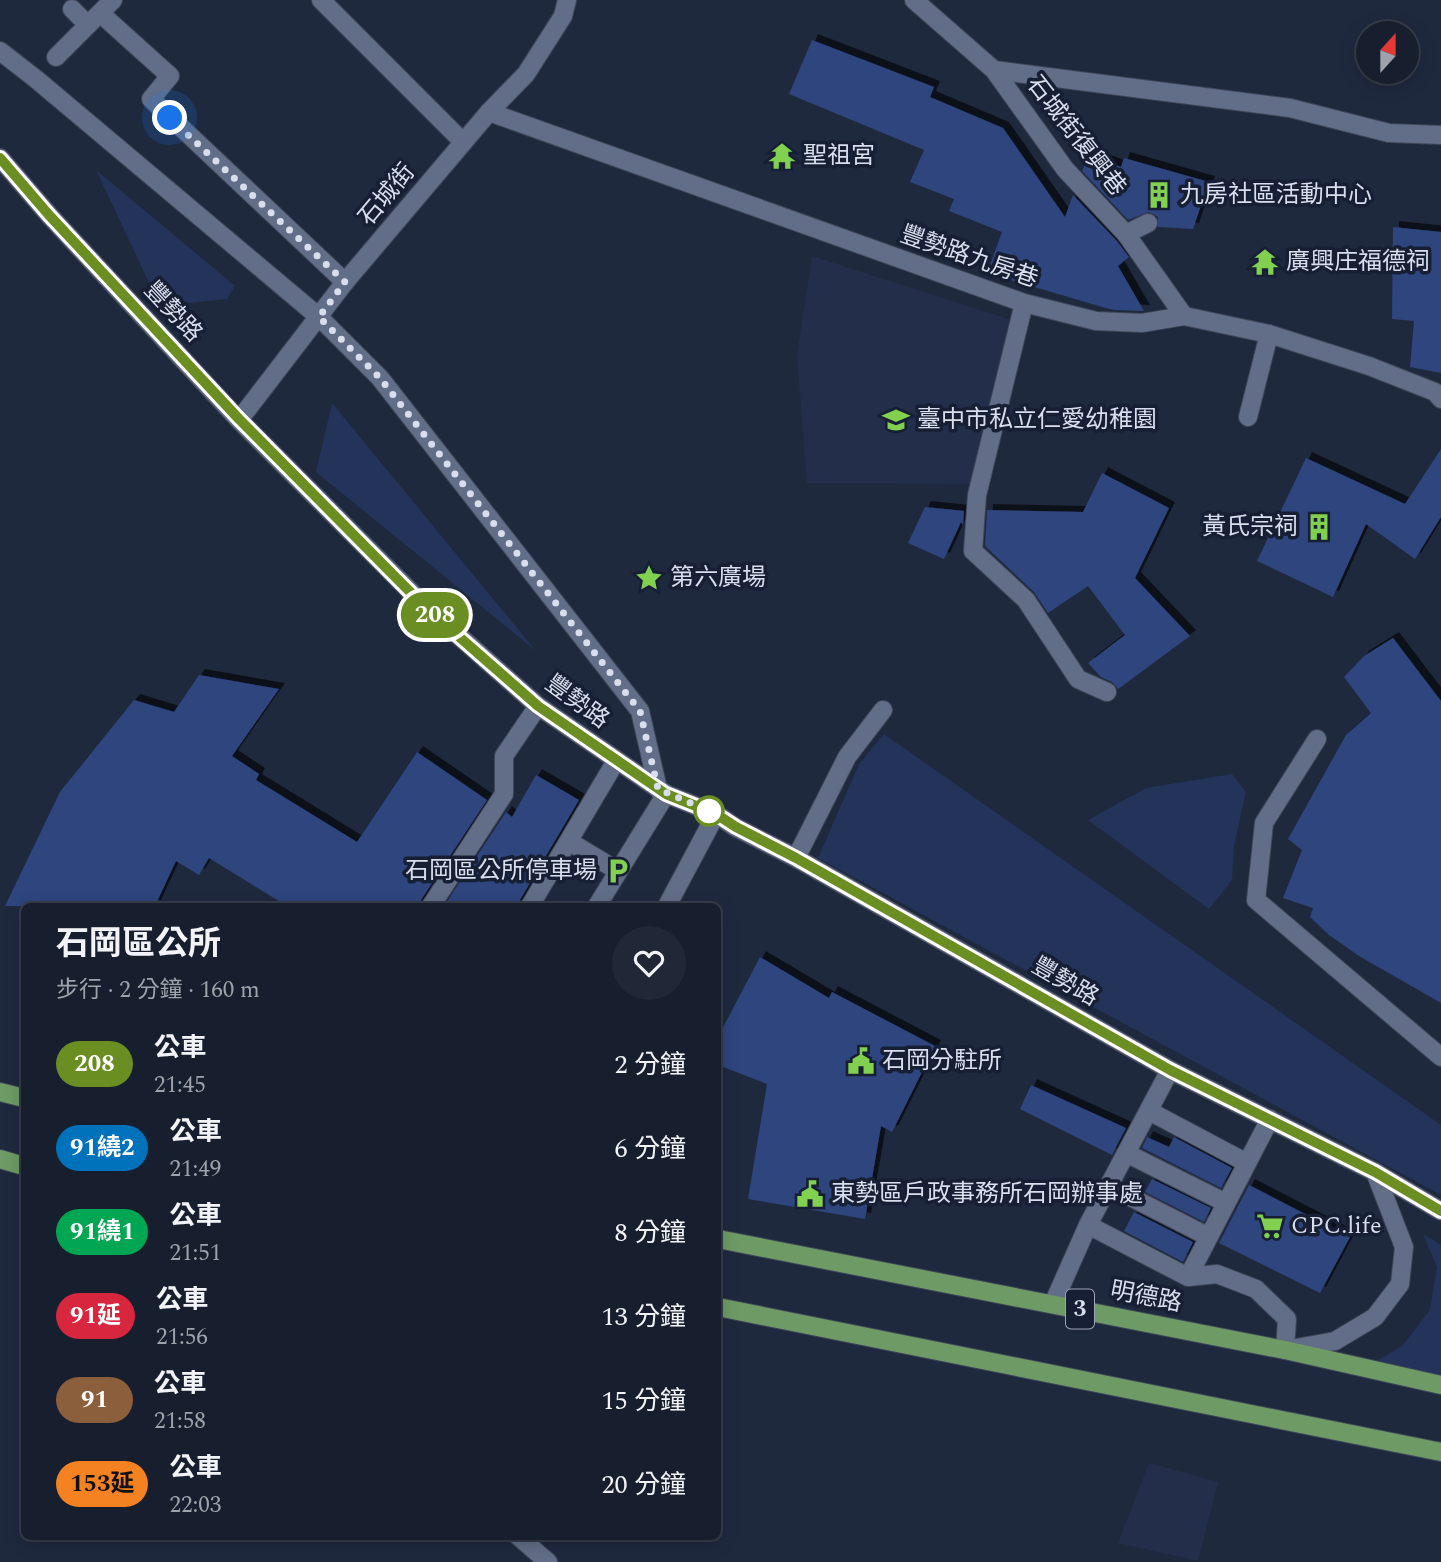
<!DOCTYPE html>
<html lang="zh-TW">
<meta charset="utf-8">
<style>
:root{--surface:#171f2e;--page:#202736;--text:#f1f3f6;--muted:#9ea2aa;--line:#363d4a}
body{margin:0;font-family:Spectral,"Noto Sans TC",serif;background:var(--page);color:var(--text);height:100vh;display:flex;flex-direction:column;font-size:26px;white-space:nowrap}
*{box-sizing:border-box;margin:0}
p{font-size:23px;color:var(--muted)}
.icon{flex:none;width:38px;height:38px;fill:none;stroke:currentColor;stroke-width:2;stroke-linecap:round;stroke-linejoin:round}
.map{position:relative;flex:1;overflow:hidden}
.details{position:absolute;left:21px;top:903px;width:700px;height:637px;display:flex;flex-direction:column;background:var(--surface);border-radius:10px;box-shadow:0 4px 18px #0003,0 0 0 2px var(--line)}
.details>*{flex:none}
.badge{padding:0 14px;border-radius:23px;font-size:24px;line-height:46px}
.needle{width:46px;rotate:21deg}
.tools{position:absolute;left:1356px;top:21px;display:grid;gap:14px}
.tools a{display:grid;place-items:center;width:63px;height:63px;border-radius:50%;background:var(--surface);box-shadow:0 4px 18px #0003,0 0 0 2px var(--line);font-size:35px}
.you{position:absolute;width:35px;height:35px;margin:-18px;border:5px solid #fff;border-radius:50%;background:#1a73e8;box-shadow:0 0 0 10px #1a73e833}
.map>.badge{position:absolute;translate:-50% -50%;box-shadow:0 0 0 4px #fff}
.round{display:grid;place-items:center;flex:none;width:74px;height:74px;border-radius:37px;background:var(--page)}
.headline{display:flex;align-items:center;justify-content:space-between;height:119px;padding:0 35px}
h1{font-size:33px;font-weight:700;line-height:52px}
ul{padding:0;list-style:none}
li{display:flex;align-items:center;gap:21px;height:84px;padding:0 35px}
li div{flex:1}
li b{display:block;font-size:26px}
li em{font-style:normal}
li .badge{min-width:77px;font-weight:700;text-align:center}
.map>svg:first-child{display:block}
</style>
<div class="map">
<svg width="1441" height="1562" viewBox="0 0 1441 1562">
<defs>
<filter id="shadow"><feDropShadow dx="6" dy="-6" stdDeviation="0" flood-color="#0009"/></filter>
</defs>
<rect width="100%" height="100%" fill="#1f293e"/>
<path fill="#232e4a" d="M 812,256 L 1014,321 L 973,484 L 807,483 L 797,356 Z
M 1149,1463 L 1218,1482 L 1198,1561 L 1118,1543 Z"/>
<path fill="#23335a" d="M 96,170 L 235,286 L 227,299 L 160,306 Z
M 332,403 L 536,651 L 316,472 Z
M 884,734 L 1441,1125 L 1441,1195 L 818,858 L 859,764 Z
M 1232,774 L 1246,792 L 1234,846 L 1232,880 L 1209,909 L 1088,820 L 1146,788 Z
M 1423,1234 L 1441,1245 L 1441,1387 L 1360,1371 L 1402,1346 L 1430,1310 L 1437,1267 Z"/>
<path fill="#2e447e" filter="url(#shadow)" d="M 812,40 L 934,87 L 930,97 L 1003,128 L 1065,217 L 1073,195 L 1117,241 L 1129,257 L 1118,266 L 1144,311 L 1114,310 L 1102,307 L 987,273 L 1002,232 L 949,211 L 954,199 L 910,182 L 924,150 L 789,94 Z
M 1089,155 L 1121,167 L 1124,158 L 1209,182 L 1193,229 L 1158,227 L 1158,217 L 1149,212 L 1128,220 L 1082,171 Z
M 1393,227 L 1441,232 L 1441,373 L 1410,367 L 1414,321 L 1392,319 Z
M 1441,449 L 1441,517 L 1415,559 L 1366,524 L 1333,597 L 1257,561 L 1306,458 L 1405,504 Z
M 1102,473 L 1169,508 L 1135,578 L 1190,636 L 1118,689 L 1112,682 L 1101,677 L 1088,663 L 1125,635 L 1088,586 L 1048,613 L 1034,592 L 985,546 L 987,510 L 1083,512 Z
M 925,507 L 964,511 L 963,525 L 961,522 L 944,559 L 908,543 Z
M 1393,638 L 1441,701 L 1441,1003 L 1359,956 L 1329,935 L 1310,917 L 1313,908 L 1283,898 L 1302,850 L 1288,839 L 1346,735 L 1371,713 L 1344,677 L 1364,656 Z
M 199,675 L 279,689 L 232,756 L 259,774 L 256,780 L 357,842 L 417,752 L 487,800 L 421,900 L 420,906 L 287,906 L 209,858 L 199,875 L 176,861 L 155,906 L 5,906 L 60,792 L 134,700 L 174,712 Z
M 536,775 L 579,800 L 520,900 L 519,906 L 444,906 L 506,812 L 512,817 Z
M 760,957 L 829,998 L 832,992 L 935,1046 L 892,1132 L 881,1126 L 865,1219 L 748,1199 L 767,1084 L 718,1065 L 718,1037 Z
M 1031,1085 L 1126,1128 L 1112,1155 L 1020,1109 Z
M 1147,1137 L 1169,1147 L 1174,1137 L 1232,1168 L 1221,1188 L 1142,1148 Z
M 1152,1179 L 1211,1208 L 1204,1222 L 1145,1192 Z
M 1249,1185 L 1350,1237 L 1320,1293 L 1219,1243 Z
M 1134,1212 L 1193,1242 L 1183,1262 L 1124,1231 Z"/>
<g fill="none" stroke-linecap="round" stroke-linejoin="round">
<defs>
<path id="service" d="M 321,0 L 463,142
M 914,0 L 994,70 L 1065,169 L 1126,234 L 1184,316
M 100,13 L 170,76 L 151,99 L 345,282
M 994,70 L 1290,108 L 1389,133 L 1441,135
M 489,112 L 1024,303 L 1096,321 L 1142,323 L 1184,316 L 1269,334 L 1369,366 L 1435,392 L 1441,399
M 1024,303 L 977,495 L 973,551 L 1026,600 L 1078,679 L 1107,692
M 570,842 L 618,871
M 796,858 L 847,757 L 883,710
M 431,906 L 504,794 L 504,756 L 538,706
M 597,906 L 666,794
M 1149,1111 L 1247,1163
M 1126,1153 L 1226,1203
M 1109,1186 L 1209,1237
M 1088,1225 L 1188,1277 L 1217,1274 L 1256,1289 L 1287,1319 L 1285,1350 L 1335,1341 L 1375,1317 L 1400,1284 L 1404,1247 L 1375,1172
M 1188,1277 L 1270,1119
M 1053,1304 L 1088,1225 L 1170,1070
M 518,1536 L 548,1562"/>
<path id="pedestrian" d="M 72,9 L 88,25
M 56,57 L 113,0
M 1126,234 L 1148,223
M 1248,417 L 1269,334
M 530,906 L 616,761"/>
<path id="minor" d="M 1317,739 L 1264,823 L 1256,900 L 1441,1057
M 667,906 L 716,814"/>
<path id="tertiary" d="M 0,51 L 36,79 L 319,317 L 380,378 L 640,711 L 658,789
M 0,158 L 49,215 L 239,420 L 424,605 L 538,706 L 666,794 L 716,814 L 735,827 L 796,858 L 1170,1070 L 1375,1172 L 1441,1211
M 239,420 L 345,282 L 489,112 L 526,74 L 563,16 L 567,0"/>
<path id="primary" d="M 0,1092 L 24,1098
M 0,1159 L 24,1166
M 718,1239 L 1285,1350 L 1441,1385
M 718,1307 L 1441,1452"/>
</defs>
<use href="#service" stroke="#3f4658" stroke-width="20"/>
<use href="#pedestrian" stroke="#3f4658" stroke-width="20"/>
<use href="#minor" stroke="#3f4658" stroke-width="20"/>
<use href="#tertiary" stroke="#3f4658" stroke-width="20"/>
<use href="#primary" stroke="#3f4658" stroke-width="20"/>
<use href="#service" stroke="#626e87" stroke-width="18"/>
<use href="#pedestrian" stroke="#626e87" stroke-width="18"/>
<use href="#minor" stroke="#626e87" stroke-width="18"/>
<use href="#tertiary" stroke="#626e87" stroke-width="18"/>
<use href="#primary" stroke="#6e9b65" stroke-width="18"/>
</g>
<g fill="none" stroke-linecap="round" stroke-linejoin="round">
<defs>
<path id="line" d="M 0,158 L 49,215 L 239,419 L 424,606 L 538,706 L 666,794 L 716,814 L 736,827 L 796,858 L 1170,1070 L 1375,1172 L 1441,1211"/>
</defs>
<use href="#line" stroke="#fff" stroke-width="16"/>
<use href="#line" stroke="#6b8e23" stroke-width="10"/>
<path stroke="#d8deed" stroke-width="7" stroke-dasharray="0 12.6" d="M 170,118 L 345,282 L 319,317 L 380,378 L 640,711 L 658,789 L 716,814 L 709,811"/>
</g>
<defs>
<symbol id="temple-bare" viewBox="-9 -9 18 18"><path d="M0-6L5-2H3V0L6.5 2.5H4V6H1.5V3h-3V6H-4V2.5H-6.5L-3 0V-2H-5Z" fill="#81d050" stroke="#161f34" stroke-width="2.5" paint-order="stroke"/></symbol>
<symbol id="building-bare" viewBox="-9 -9 18 18"><path d="M-4-6H4V6H1V3H-1V6H-4ZM-2.5-4.3h1.7v1.8h-1.7ZM.8-4.3h1.7v1.8H.8ZM-2.5-1h1.7V.8h-1.7ZM.8-1h1.7V.8H.8Z" fill="#81d050" stroke="#161f34" stroke-width="2.5" paint-order="stroke"/></symbol>
<symbol id="school-bare" viewBox="-9 -9 18 18"><path d="M0-5L7-2L0 1L-7-2ZM-4 1L0 2.5L4 1V4Q0 6-4 4Z" fill="#81d050" stroke="#161f34" stroke-width="2.5" paint-order="stroke"/></symbol>
<symbol id="sight-bare" viewBox="-9 -9 18 18"><path d="M0-6L1.8-2.2L6-1.7L2.9 1.2L3.7 5.4L0 3.3L-3.7 5.4L-2.9 1.2L-6-1.7L-1.8-2.2Z" fill="#81d050" stroke="#161f34" stroke-width="2.5" paint-order="stroke"/></symbol>
<symbol id="parking-bare" viewBox="-9 -9 18 18"><path d="M-3.5-5.5H1a3.5 3.5 0 0 1 0 7H-1V5.5H-3.5ZM-1-3.4V-.6H.8a1.4 1.4 0 0 0 0-2.8Z" fill="#81d050" stroke="#161f34" stroke-width="2.5" paint-order="stroke"/></symbol>
<symbol id="civic-bare" viewBox="-9 -9 18 18"><path d="M-.6-6.5H3V-4.5H.6V-3L4-1V1h2V6H-6V1h2V-1L-.6-3ZM-1.2 2.5V6h2.4V2.5Z" fill="#81d050" stroke="#161f34" stroke-width="2.5" paint-order="stroke"/></symbol>
<symbol id="supermarket-bare" viewBox="-9 -9 18 18"><path d="M-6-5.5h2.5l.6 2H6L4.5 2H-2.5L-4.4-4H-6ZM-1.5 3.2a1.3 1.3 0 1 0 .1 0ZM3 3.2a1.3 1.3 0 1 0 .1 0Z" fill="#81d050" stroke="#161f34" stroke-width="2.5" paint-order="stroke"/></symbol>
</defs>
<g fill-rule="evenodd">
<use href="#temple-bare" x="763" y="137" width="38" height="38"/>
<use href="#building-bare" x="1140" y="176" width="38" height="38"/>
<use href="#temple-bare" x="1246" y="243" width="38" height="38"/>
<use href="#school-bare" x="877" y="401" width="38" height="38"/>
<use href="#building-bare" x="1300" y="508" width="38" height="38"/>
<use href="#sight-bare" x="630" y="559" width="38" height="38"/>
<use href="#parking-bare" x="599" y="852" width="38" height="38"/>
<use href="#civic-bare" x="842" y="1042" width="38" height="38"/>
<use href="#civic-bare" x="791" y="1175" width="38" height="38"/>
<use href="#supermarket-bare" x="1251" y="1207" width="38" height="38"/>
</g>
<circle fill="#fff" stroke="#6b8e23" stroke-width="3.5" cx="709" cy="811" r="14"/>
<g text-anchor="middle" dominant-baseline="central" stroke-width="7" stroke-linejoin="round" paint-order="stroke">
<rect fill="#161f34" stroke="#9ea5b6" stroke-width="2" x="1066" y="1289.5" width="28" height="39" rx="5"/>
<g font-size="23" font-weight="bold" fill="#d8deed">
<text x="1080" y="1309">3</text>
</g>
<g font-size="24" fill="#d8deed" stroke="#161f34">
<text transform="translate(1076 136) rotate(52)">石城街復興巷</text>
<text transform="translate(387 195) rotate(-50)">石城街</text>
<text transform="translate(969 257) rotate(19)">豐勢路九房巷</text>
<text transform="translate(173 312) rotate(47)">豐勢路</text>
<text transform="translate(577 702) rotate(36)">豐勢路</text>
<text transform="translate(1065 982) rotate(30)">豐勢路</text>
<text transform="translate(1146 1297) rotate(11)">明德路</text>
</g>
<g font-size="24" fill="#d8deed" stroke="#161f34" text-anchor="start">
<text x="803" y="156">聖祖宮</text>
<text x="1180" y="195">九房社區活動中心</text>
<text x="1286" y="262">廣興庄福德祠</text>
<text x="917" y="420">臺中市私立仁愛幼稚園</text>
<text x="1298" y="527" text-anchor="end">黃氏宗祠</text>
<text x="670" y="578">第六廣場</text>
<text x="597" y="871" text-anchor="end">石岡區公所停車場</text>
<text x="882" y="1061">石岡分駐所</text>
<text x="831" y="1194">東勢區戶政事務所石岡辦事處</text>
<text x="1291" y="1226">CPC.life</text>
</g>
</g>
</svg>
<div class="tools">
<a><svg class="needle" viewBox="-14 -14 28 28"><path d="M0-13l5 13h-10z" fill="#e53935"/><path d="M0 13l5-13h-10z" fill="#9ea2aa"/></svg></a>
</div>
<div class="you" style="left:170px;top:118px"></div>
<b class="badge" style="left:435px;top:615px;background:#6b8e23;color:#fff">208</b>
<section class="details">
<div class="headline"><div><h1>石岡區公所</h1><p>步行 · 2 分鐘 · 160 m</p></div><a class="round"><svg class="icon" aria-label="heart" viewBox="0 0 24 24"><path d="M12 20l-8-8c-3-5 5-10 8-4 3-6 11-1 8 4z"/></svg></a></div>
<ul>
<li><span class="badge" style="background:#6b8e23;color:#fff">208</span><div><b>公車</b><p>21:45</p></div><em>2 分鐘</em></li>
<li><span class="badge" style="background:#0072bc;color:#fff">91繞2</span><div><b>公車</b><p>21:49</p></div><em>6 分鐘</em></li>
<li><span class="badge" style="background:#00a651;color:#fff">91繞1</span><div><b>公車</b><p>21:51</p></div><em>8 分鐘</em></li>
<li><span class="badge" style="background:#d7263d;color:#fff">91延</span><div><b>公車</b><p>21:56</p></div><em>13 分鐘</em></li>
<li><span class="badge" style="background:#8b5e3c;color:#fff">91</span><div><b>公車</b><p>21:58</p></div><em>15 分鐘</em></li>
<li><span class="badge" style="background:#f58220;color:#111">153延</span><div><b>公車</b><p>22:03</p></div><em>20 分鐘</em></li>
</ul>
</section>
</div>
